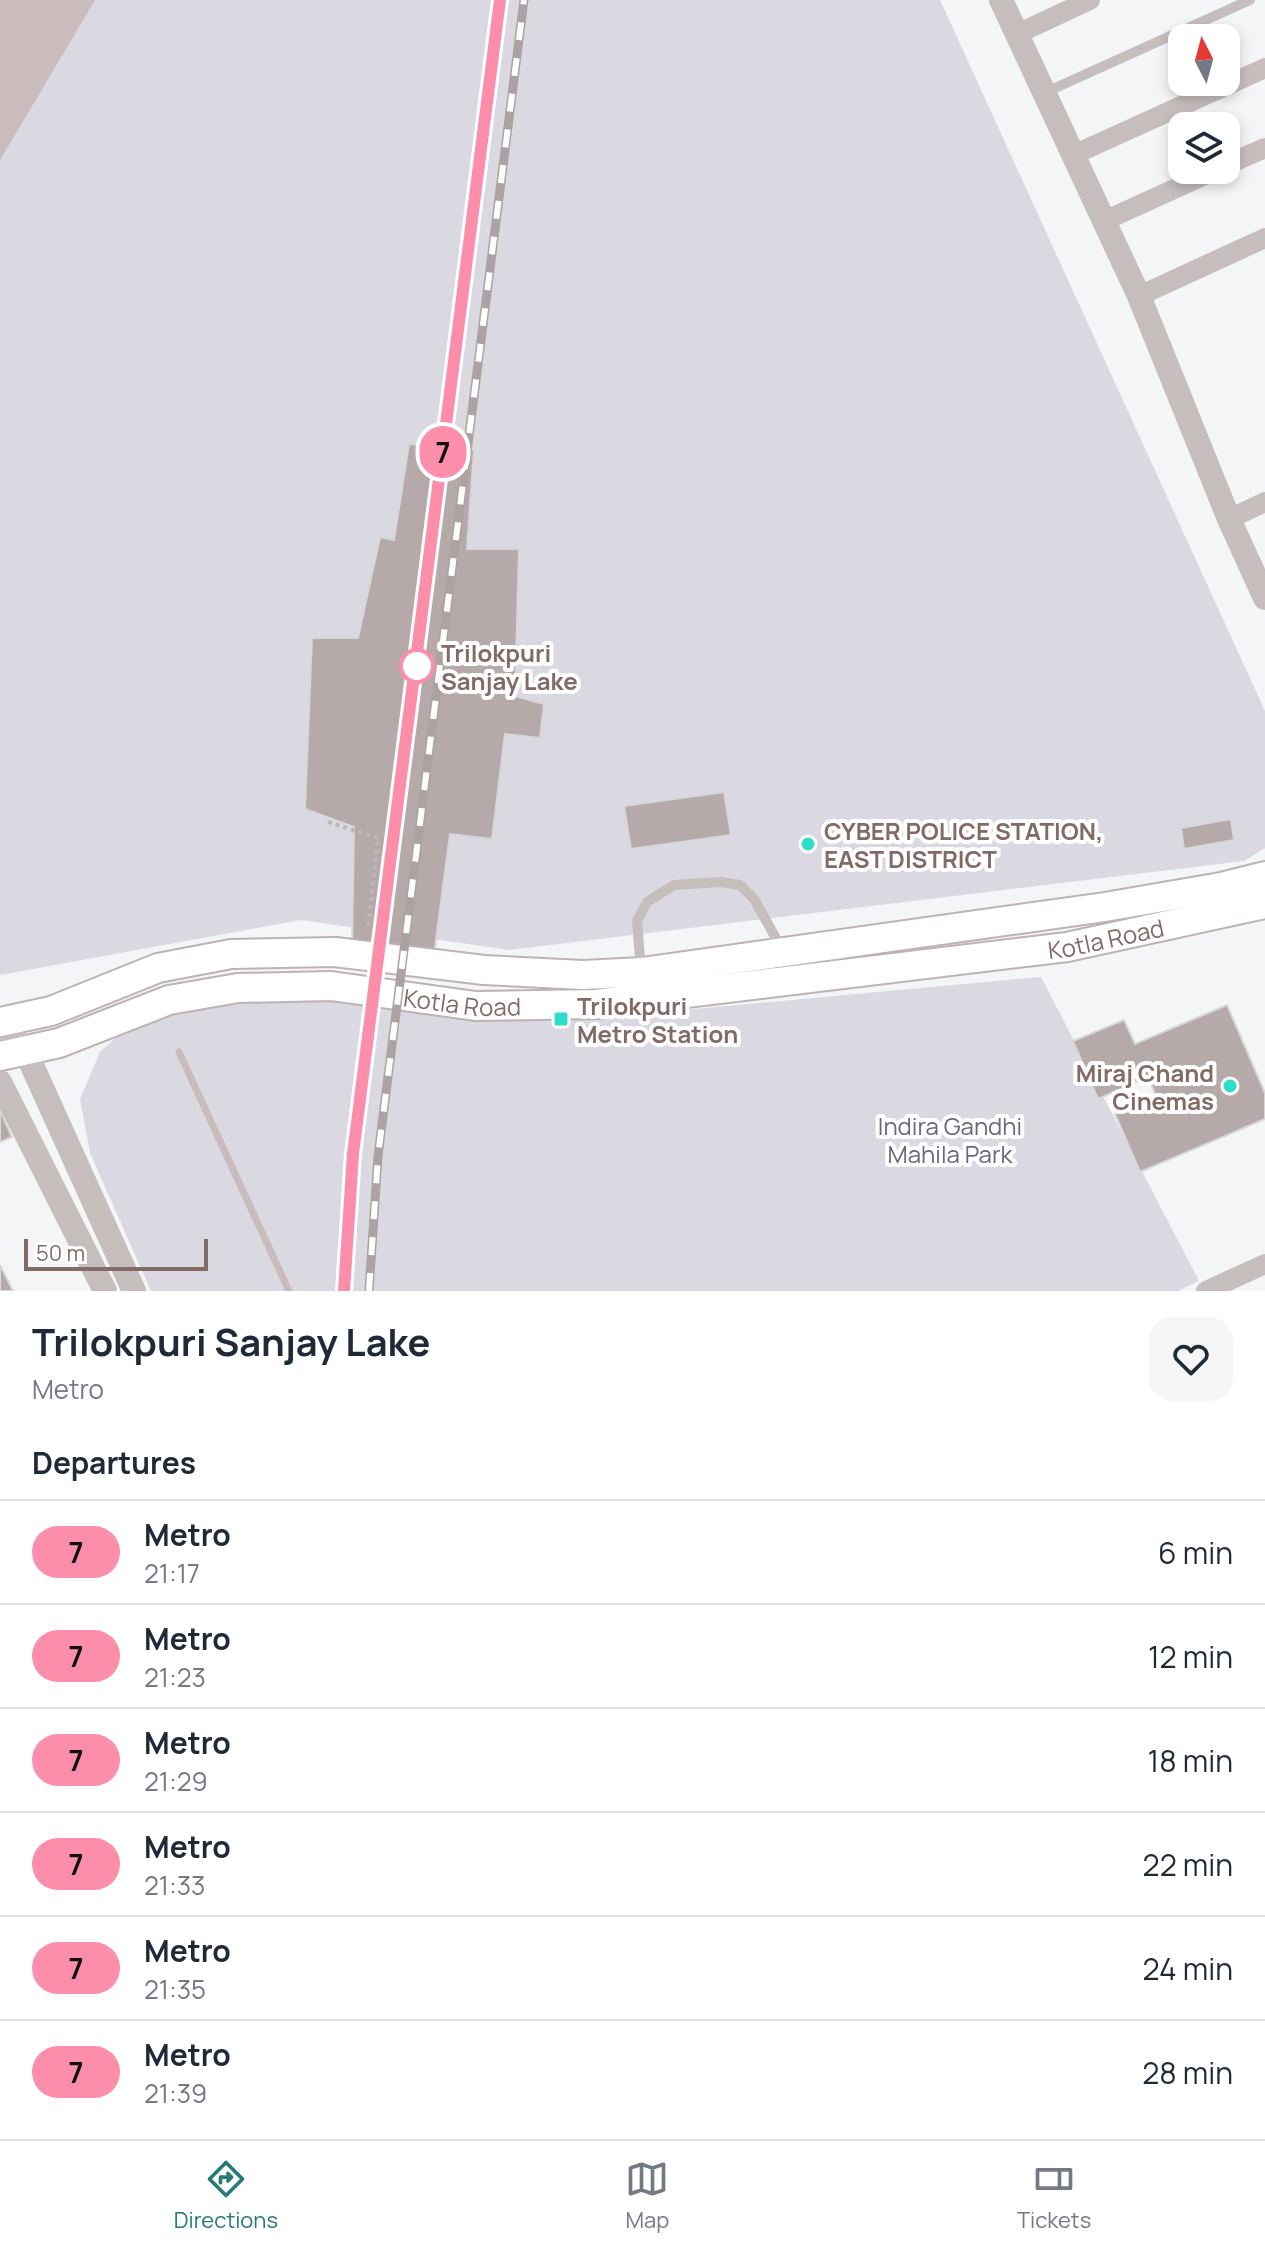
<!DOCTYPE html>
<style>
:root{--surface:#fff;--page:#f6f6f7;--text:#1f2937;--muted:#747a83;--line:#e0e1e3;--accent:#267a78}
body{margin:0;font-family:Manrope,sans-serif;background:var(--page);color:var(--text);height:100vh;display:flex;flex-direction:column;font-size:30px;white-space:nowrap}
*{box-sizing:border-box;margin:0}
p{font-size:26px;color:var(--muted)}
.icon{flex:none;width:44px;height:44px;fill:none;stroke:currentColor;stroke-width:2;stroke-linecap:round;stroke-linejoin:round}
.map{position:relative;height:1291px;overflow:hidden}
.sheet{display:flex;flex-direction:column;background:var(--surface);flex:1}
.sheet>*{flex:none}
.badge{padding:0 16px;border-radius:26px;font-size:28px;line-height:52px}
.needle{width:52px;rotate:354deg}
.fabs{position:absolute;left:1168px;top:24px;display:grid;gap:16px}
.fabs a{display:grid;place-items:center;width:72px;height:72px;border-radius:16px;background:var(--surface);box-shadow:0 4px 12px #0003;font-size:40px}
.scale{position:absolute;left:24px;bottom:20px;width:184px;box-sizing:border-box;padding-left:8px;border:4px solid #836a67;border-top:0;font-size:22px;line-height:28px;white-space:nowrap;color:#836a67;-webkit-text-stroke:6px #fff;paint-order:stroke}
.map>.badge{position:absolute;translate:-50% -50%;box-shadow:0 0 0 4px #fff}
h2{padding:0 32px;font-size:30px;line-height:72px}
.round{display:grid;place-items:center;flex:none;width:84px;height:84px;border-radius:24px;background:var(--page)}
.headline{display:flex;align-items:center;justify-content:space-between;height:136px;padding:0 32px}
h1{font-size:38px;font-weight:700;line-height:60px}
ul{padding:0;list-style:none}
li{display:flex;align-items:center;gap:24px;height:104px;padding:0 32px;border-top:2px solid var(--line)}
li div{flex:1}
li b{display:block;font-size:30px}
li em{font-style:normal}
li .badge{min-width:88px;font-weight:700;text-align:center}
.tab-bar{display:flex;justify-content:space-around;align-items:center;height:112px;border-top:2px solid var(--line);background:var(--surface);font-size:22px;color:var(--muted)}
.tab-bar a{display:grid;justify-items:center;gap:4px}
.tab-bar .selected{color:var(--accent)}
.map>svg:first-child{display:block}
</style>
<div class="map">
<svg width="1265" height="1291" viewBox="0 0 1265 1291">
<rect width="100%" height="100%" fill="#f4f5f7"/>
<path fill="#dad8e0" d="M 0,0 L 940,0 L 1265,711 L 1265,848 L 1244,861 L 509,950 L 301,920 L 0,975 Z
M 1041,977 L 1199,1281 L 1178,1291 L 151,1291 L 90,1153 L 80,1099 L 100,1052 L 127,1027 L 165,1013 L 248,999 L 337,999 L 479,1021 L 606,1017 Z"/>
<path fill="#cabbbd" d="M 0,0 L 95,0 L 0,160 Z"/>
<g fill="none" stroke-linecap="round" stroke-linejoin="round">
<path stroke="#cabbbd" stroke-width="7" d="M 179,1052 L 289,1291"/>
</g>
<path fill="#b5a9a9" stroke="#d6d7d8" stroke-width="2" d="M 409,444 L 474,450 L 467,549 L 519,549 L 515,696 L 544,704 L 540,738 L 505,734 L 492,839 L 450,834 L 434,955 L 352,949 L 354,827 L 305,809 L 312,638 L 358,638 L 380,537 L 394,540 Z
M 724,792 L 731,835 L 631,849 L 624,806 Z
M 1231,819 L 1234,840 L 1184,849 L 1181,828 Z
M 1227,1005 L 1265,1093 L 1265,1119 L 1140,1172 L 1115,1114 L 1156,1096 L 1148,1077 L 1098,1099 L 1073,1041 L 1124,1020 L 1135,1044 Z
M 0,1110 L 12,1137 L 0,1142 Z
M 0,1265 L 13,1291 L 0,1291 Z"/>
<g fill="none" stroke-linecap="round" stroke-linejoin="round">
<defs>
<g id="secondary">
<path d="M 0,1022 L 51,1011 L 158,968 L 231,954 L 335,952 L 484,970 L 583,975 L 642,972 L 1105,907 L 1221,887 L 1265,876"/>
<path id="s1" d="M 0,1056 L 59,1043 L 169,1000 L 238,988 L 331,986 L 476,1006 L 596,1004 L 1067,947 L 1265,904"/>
</g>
</defs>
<use href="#secondary" stroke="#bcb3b2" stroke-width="32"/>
<path stroke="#bdb8b8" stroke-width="4" stroke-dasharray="4 4" stroke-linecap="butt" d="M 328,822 L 378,838 L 368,929"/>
<path stroke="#c5bebd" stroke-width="10" d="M 1044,93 L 1250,0
M 641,970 L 637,921 L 647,902 L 674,885 L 720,882 L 740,885 L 754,899 L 783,951"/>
<path stroke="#c5bebd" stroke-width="20" d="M 1017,34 L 1090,0
M 1073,155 L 1265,68
M 1226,165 L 1265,148
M 1104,221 L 1216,170
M 1139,296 L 1265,238
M 1229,519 L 1265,502
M 1206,1291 L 1265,1264"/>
<path stroke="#c5bebd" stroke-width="24" d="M 1001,0 L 1139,296 L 1229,519 L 1265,598
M 0,1026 L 25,1050 L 134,1291
M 0,1082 L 105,1291"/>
<use href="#secondary" stroke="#fff" stroke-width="28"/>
<defs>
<path id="rail" d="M 344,1291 L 353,1154 L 500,0
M 369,1291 L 378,1156 L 524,0"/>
</defs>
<use href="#rail" stroke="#aca2a1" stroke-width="9"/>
<use href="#rail" stroke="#fff" stroke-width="6" stroke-dasharray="18" stroke-linecap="butt"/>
</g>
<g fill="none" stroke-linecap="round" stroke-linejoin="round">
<defs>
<path id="line" d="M 344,1291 L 353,1154 L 500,0"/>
</defs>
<use href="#line" stroke="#fff" stroke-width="18"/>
<use href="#line" stroke="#fc8eac" stroke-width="12"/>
</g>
<circle fill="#fff" stroke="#fc8eac" stroke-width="4" cx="417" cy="666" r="16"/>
<g fill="#2edcc8" stroke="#fff" stroke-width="3">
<circle cx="808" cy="844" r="8"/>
<rect x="553" y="1011" width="16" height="16" rx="4"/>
<circle cx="1230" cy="1086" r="8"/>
</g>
<g text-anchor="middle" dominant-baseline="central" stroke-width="8" stroke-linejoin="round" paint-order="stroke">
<g font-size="24" font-weight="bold" fill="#836a67" stroke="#fff" text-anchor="start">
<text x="441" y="652">Trilokpuri<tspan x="441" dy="28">Sanjay Lake</tspan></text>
</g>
<g font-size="24" font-weight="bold" fill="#836a67" stroke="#fff" text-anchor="start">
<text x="824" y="830">CYBER POLICE STATION,<tspan x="824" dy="28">EAST DISTRICT</tspan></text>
<text x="577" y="1005">Trilokpuri<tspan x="577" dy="28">Metro Station</tspan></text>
<text x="1214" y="1072" text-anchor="end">Miraj Chand<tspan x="1214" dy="28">Cinemas</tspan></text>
</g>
<g font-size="24" fill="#836a67" stroke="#fff">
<text stroke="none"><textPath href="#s1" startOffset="1122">Kotla Road</textPath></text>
<text stroke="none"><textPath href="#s1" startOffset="474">Kotla Road</textPath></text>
</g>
<g font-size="24" fill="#6f657b" stroke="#fff">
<text x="950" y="1125">Indira Gandhi<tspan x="950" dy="28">Mahila Park</tspan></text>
</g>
</g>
</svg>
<div class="fabs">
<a><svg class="needle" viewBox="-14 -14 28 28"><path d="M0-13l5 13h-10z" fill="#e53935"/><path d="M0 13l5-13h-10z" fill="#747a83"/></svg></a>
<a><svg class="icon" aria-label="layers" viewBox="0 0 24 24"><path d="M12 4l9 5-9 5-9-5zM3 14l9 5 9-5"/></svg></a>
</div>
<div class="scale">50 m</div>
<b class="badge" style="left:443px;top:452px;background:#fc8eac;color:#111">7</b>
</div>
<section class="sheet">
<div class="headline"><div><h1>Trilokpuri Sanjay Lake</h1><p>Metro</p></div><a class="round"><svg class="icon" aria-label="heart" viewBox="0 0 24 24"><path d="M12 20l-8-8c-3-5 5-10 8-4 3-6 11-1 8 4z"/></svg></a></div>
<h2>Departures</h2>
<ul>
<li><span class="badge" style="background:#fc8eac;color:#111">7</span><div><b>Metro</b><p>21:17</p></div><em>6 min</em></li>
<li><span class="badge" style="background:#fc8eac;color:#111">7</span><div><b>Metro</b><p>21:23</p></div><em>12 min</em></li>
<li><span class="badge" style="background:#fc8eac;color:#111">7</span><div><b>Metro</b><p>21:29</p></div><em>18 min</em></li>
<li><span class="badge" style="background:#fc8eac;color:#111">7</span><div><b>Metro</b><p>21:33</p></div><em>22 min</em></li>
<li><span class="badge" style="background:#fc8eac;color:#111">7</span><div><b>Metro</b><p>21:35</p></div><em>24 min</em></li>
<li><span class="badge" style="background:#fc8eac;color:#111">7</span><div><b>Metro</b><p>21:39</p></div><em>28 min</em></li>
</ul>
</section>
<nav class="tab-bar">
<a class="selected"><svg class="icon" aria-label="directions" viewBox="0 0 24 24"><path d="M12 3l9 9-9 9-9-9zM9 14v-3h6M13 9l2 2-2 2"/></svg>Directions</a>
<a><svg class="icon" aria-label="map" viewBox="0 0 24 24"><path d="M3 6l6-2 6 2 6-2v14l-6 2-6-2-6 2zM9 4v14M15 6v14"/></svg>Map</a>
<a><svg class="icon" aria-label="tickets" viewBox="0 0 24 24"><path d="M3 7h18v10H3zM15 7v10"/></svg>Tickets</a>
</nav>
